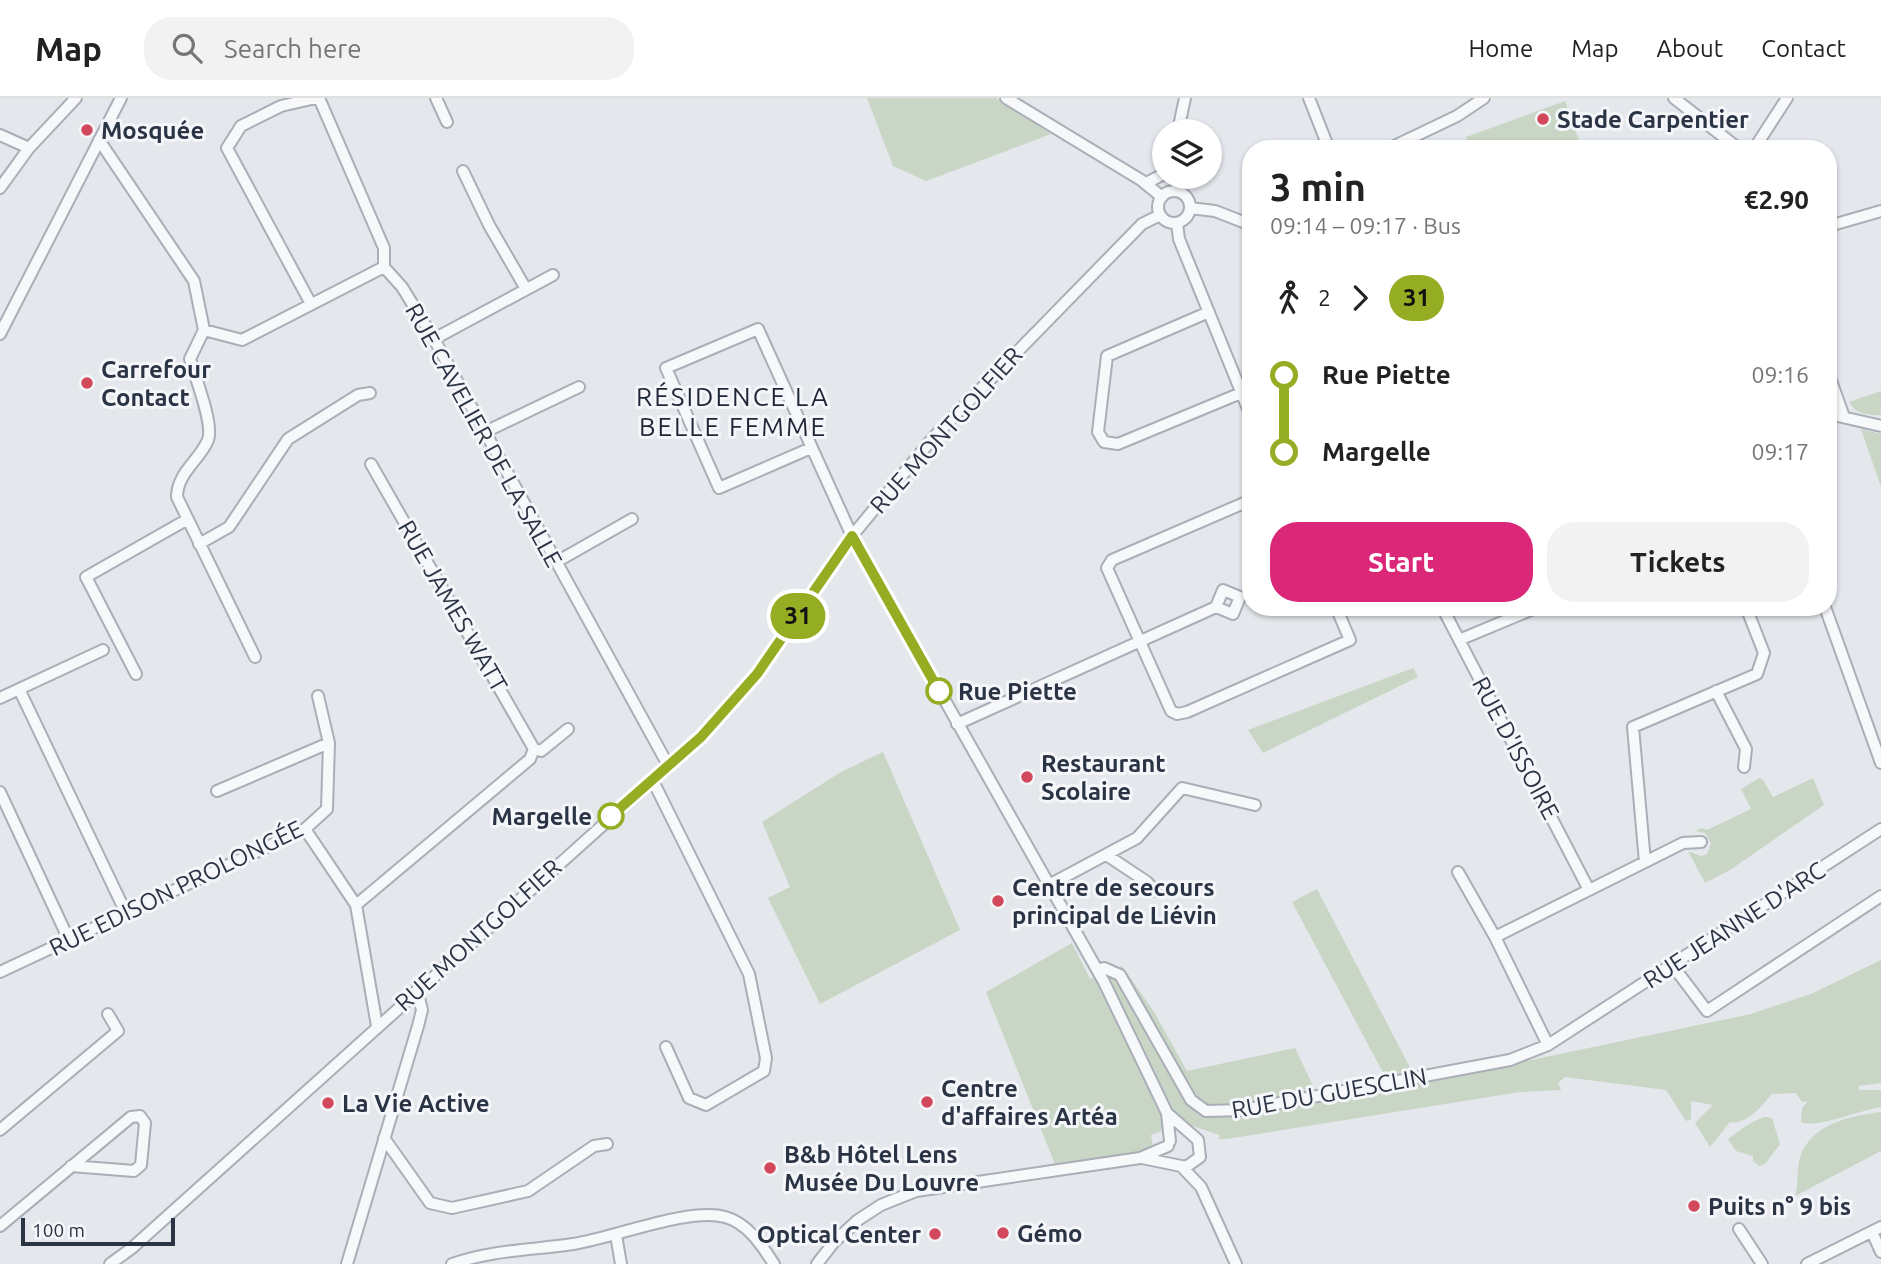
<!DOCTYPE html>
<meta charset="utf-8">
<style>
:root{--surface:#fff;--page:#f2f2f2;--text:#222;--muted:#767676;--line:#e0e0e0;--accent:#db2777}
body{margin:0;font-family:Ubuntu,sans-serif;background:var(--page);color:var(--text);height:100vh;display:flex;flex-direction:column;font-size:26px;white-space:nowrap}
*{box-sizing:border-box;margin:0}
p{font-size:23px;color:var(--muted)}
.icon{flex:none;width:38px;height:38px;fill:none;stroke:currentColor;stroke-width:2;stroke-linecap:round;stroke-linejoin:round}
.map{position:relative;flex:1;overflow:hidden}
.panel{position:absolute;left:1242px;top:42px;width:595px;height:476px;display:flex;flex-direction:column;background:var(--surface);border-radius:28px;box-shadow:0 2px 5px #0004}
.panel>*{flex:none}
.badge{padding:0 14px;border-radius:23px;font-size:24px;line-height:46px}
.tools{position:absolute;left:1152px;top:21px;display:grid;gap:14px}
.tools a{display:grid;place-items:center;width:70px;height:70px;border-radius:50%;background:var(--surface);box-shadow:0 2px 5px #0004;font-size:35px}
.scale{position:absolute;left:21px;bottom:18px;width:154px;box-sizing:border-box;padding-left:7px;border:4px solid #2b3445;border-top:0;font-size:19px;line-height:24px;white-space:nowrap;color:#2b3445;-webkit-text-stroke:5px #f4f6f9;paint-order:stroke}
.map>.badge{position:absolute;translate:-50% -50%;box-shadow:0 0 0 4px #fff}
.legs{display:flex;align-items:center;gap:10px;height:77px;padding:0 28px;font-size:23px}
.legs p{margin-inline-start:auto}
.overview{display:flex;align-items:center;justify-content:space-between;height:119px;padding:0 28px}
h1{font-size:38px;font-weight:700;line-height:52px}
.cta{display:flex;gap:14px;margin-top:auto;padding:14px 28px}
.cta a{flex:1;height:80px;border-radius:28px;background:var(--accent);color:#fff;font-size:28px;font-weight:700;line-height:80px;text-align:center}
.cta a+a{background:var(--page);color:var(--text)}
ul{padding:0 28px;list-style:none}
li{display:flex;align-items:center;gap:24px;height:77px;font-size:26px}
li i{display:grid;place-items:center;width:10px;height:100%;margin:0 9px;background:currentColor}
li i::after{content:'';width:18px;height:18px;margin:-9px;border:5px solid;border-radius:50%;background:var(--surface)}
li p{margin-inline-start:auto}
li:first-child i{background:linear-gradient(#0000 50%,currentColor 0)}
li:last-child i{background:linear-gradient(currentColor 50%,#0000 0)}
header{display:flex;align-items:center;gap:42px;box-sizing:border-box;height:98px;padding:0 35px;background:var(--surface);border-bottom:2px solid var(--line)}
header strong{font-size:33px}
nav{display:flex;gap:38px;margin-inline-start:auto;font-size:24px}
.search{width:490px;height:63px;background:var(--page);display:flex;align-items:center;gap:18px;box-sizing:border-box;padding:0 24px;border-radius:28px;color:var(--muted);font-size:26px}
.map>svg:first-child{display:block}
</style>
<header>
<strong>Map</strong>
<div class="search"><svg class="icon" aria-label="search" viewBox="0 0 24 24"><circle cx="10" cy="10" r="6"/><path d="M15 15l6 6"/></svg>Search here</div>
<nav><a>Home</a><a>Map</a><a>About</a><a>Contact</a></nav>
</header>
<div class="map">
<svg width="1881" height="1166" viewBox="0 0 1881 1166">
<rect width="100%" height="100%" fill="#e4e7ec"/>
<path fill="#c9d6c5" d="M 867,0 L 996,0 L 1051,36 L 926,83 L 893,68 Z
M 1565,3 L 1582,51 L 1470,51 L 1466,39 Z
M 1881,293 L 1881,317 C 1869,318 1855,316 1849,304 Z
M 1861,331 L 1881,336 L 1881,389 Z
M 1413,570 L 1418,579 L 1263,655 L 1248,632 Z
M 883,654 L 960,832 L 820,906 L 768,800 L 790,789 L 762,724 L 841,674 Z
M 1759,680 L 1763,682 L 1773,699 L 1813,680 L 1824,707 L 1730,772 L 1705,785 L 1688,753 L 1701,758 L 1707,756 L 1711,746 L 1705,735 L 1695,733 L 1702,730 L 1707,732 L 1751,711 L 1741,691 Z
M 1317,791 L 1415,979 L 1388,984 L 1292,804 Z
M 1072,845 L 1090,881 L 1122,868 L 1154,914 L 1187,973 L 1295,950 L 1317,996 L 1512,966 L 1751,916 L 1811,896 L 1881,862 L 1881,985 L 1859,988 L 1859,992 L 1881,992 L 1881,1009 C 1860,1012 1817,1031 1801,1024 L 1802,1010 L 1808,1003 L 1802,1004 L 1796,995 L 1772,996 C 1765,1004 1747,1028 1730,1024 L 1710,1049 L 1695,1025 L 1713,1007 L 1691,1003 L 1691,1021 L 1686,1023 L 1666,992 L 1565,979 L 1558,985 L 1561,992 L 1520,994 L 1227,1041 L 1219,1041 L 1219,1037 L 1184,1025 L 1151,1037 L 1156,1065 L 1145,1063 L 1059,1076 L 986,894 Z
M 1881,1014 L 1881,1053 L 1795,1098 C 1799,1086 1796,1072 1800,1060 C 1810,1026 1850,1018 1881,1014 Z
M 1765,1019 L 1772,1020 L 1780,1046 L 1765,1066 L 1759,1068 L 1753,1063 L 1753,1058 L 1736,1053 L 1728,1041 C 1739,1033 1751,1023 1765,1019 Z"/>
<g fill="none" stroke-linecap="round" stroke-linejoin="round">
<defs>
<path id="minor" d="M 319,0 L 384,150 L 384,169 L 402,189 L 434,241 L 668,667
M 436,0 L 447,24
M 1006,0 L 1141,82 L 1162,99
M 1309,0 L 1329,51
M 1674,0 L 1739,51
M 1178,33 L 1185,0
M 0,37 L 29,50
M 99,42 L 194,183 L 204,232 L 190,261 C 195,279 214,326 208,342 C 199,363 177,375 177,399 L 255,559
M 1388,51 L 1457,18 L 1484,0
M 1754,51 L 1787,0
M 463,73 L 489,127 L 526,191
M 1146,85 L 1164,76
M 0,90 L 29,50 L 76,0
M1158 109a16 16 0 1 1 32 0a16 16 0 1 1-32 0Z
M 1190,110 L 1215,113 L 1251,127
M 1177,125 L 1179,141 L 1251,318
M 1829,128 L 1881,113
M 311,206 L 227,50 L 241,28 L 281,8 L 316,0
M 1209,214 L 1107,258 L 1098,334 L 1104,344 L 1118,346 L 1241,295
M 204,232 L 242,242 L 384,169
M 0,236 L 121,0
M 434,241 L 553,177
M 1829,277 L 1844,319
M 1829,316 L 1881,328
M 485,334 L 579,289
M 811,350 L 719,390 L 666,270 L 758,231 L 852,438 L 1104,884 L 1167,1015 L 1170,1043
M 371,366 L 534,651
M 1251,402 L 1112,462 L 1107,470 L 1171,613 L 1177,616 L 1187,614 L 1350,542 L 1336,509
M 199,446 L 229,429 L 288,341 L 358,297 L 370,295
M 558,463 L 632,421
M 1442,509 L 1589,792
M 1825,509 L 1881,665
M 1459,542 L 1538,509
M 136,576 L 86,479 L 188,421
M 19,591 L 126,815
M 1716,593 L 1746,651 L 1744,669
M 0,600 L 103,552
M 957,626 L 1216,509 L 1223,492 L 1240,499 L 1233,516 L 1216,509
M 652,681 L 749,876 L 766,960 L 764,973 L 706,1007 L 689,1000 L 666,949
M 217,693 L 329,645
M 0,694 L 69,842
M 305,731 L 356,807 L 377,928
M 1108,758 L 1147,784 L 1155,793
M 1645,764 L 1683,745 L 1701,744
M 1458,774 L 1495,839 L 1548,947
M 1049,787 L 1137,740 L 1182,690 L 1255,707
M 356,807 L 530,661 L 534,651 L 541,653 L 568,631
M 1495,839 L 1645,764 L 1633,629 L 1757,576 L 1764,555 L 1746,509
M 1673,868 L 1707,913 L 1881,798
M 1097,872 L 1104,870 L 1120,877 L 1191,1002 L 1206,1013 L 1243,1012 L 1510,962 L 1548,947 L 1881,731
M 0,874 L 305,731 L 327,711 L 329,645 L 318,598
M 0,1032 L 118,933 L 108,916
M 384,1040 L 430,1105 L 452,1110 L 528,1093 L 594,1048 L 607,1046
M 1142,1060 L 1186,1069 L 1200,1059 L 1198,1042 L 1167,1015
M 1182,1069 L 1201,1089 L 1236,1166
M 0,1128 L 131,1019 L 140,1018 L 145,1025 L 141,1067 L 134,1073 L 71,1068
M 1739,1131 L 1762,1166
M 1872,1134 L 1881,1154
M 616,1137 L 621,1166
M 110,1166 L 132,1150 L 701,639 L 757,576 L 852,438 L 933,340 L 1142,126 L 1160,117
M 347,1166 L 418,928 L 422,912 L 417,892
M 452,1166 C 491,1152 533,1152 573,1146 C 614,1140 688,1109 725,1119 C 748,1125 762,1148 774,1166
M 817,1166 L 834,1144 L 858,1122 L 881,1107 L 916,1093 L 1140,1060 L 1168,1048
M 1807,1166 L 1881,1129"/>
</defs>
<use href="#minor" stroke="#a9aeb7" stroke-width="14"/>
<use href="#minor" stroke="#f7f8fa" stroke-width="10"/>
</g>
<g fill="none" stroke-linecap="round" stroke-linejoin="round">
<defs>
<path id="line-1" d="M 611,718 L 701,639 L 757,576 L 852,438 L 939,593"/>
</defs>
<use href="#line-1" stroke="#fff" stroke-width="16"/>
<use href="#line-1" stroke="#94ad23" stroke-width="10"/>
</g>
<g fill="#d1495b" stroke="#f4f6f9" stroke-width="2.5">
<circle cx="1543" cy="21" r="7"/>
<circle cx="87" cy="32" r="7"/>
<circle cx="87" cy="285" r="7"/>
<circle cx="1027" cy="679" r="7"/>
<circle cx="998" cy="803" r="7"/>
<circle cx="927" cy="1004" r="7"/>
<circle cx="328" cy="1005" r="7"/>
<circle cx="770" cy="1070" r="7"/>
<circle cx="1694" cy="1108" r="7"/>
<circle cx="1003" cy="1135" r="7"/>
<circle cx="935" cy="1136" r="7"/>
</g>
<g fill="#fff" stroke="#94ad23" stroke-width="3.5">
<circle cx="939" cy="593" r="12"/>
<circle cx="611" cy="718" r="12"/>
</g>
<g text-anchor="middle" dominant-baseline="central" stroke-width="6" stroke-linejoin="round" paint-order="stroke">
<g font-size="24" font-weight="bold" fill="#2b3445" stroke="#f4f6f9" text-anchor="start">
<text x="1557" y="21">Stade Carpentier</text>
<text x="101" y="32">Mosquée</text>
<text x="101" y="271">Carrefour<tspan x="101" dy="28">Contact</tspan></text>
<text x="1041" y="665">Restaurant<tspan x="1041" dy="28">Scolaire</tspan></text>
<text x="1012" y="789">Centre de secours<tspan x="1012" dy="28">principal de Liévin</tspan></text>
<text x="941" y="990">Centre<tspan x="941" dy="28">d'affaires Artéa</tspan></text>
<text x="342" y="1005">La Vie Active</text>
<text x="784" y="1056">B&amp;b Hôtel Lens<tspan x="784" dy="28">Musée Du Louvre</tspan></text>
<text x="1708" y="1108">Puits n° 9 bis</text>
<text x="1017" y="1135">Gémo</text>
<text x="921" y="1136" text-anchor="end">Optical Center</text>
</g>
<g font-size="24" fill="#2b3445" stroke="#f4f6f9">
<text transform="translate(946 332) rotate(-48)">RUE MONTGOLFIER</text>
<text transform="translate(484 337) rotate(61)">RUE CAVELIER DE LA SALLE</text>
<text transform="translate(453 508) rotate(60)">RUE JAMES WATT</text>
<text transform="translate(1516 650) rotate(62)">RUE D'ISSOIRE</text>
<text transform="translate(176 790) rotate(-26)">RUE EDISON PROLONGÉE</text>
<text transform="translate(1734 827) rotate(-33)">RUE JEANNE D'ARC</text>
<text transform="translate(478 837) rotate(-42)">RUE MONTGOLFIER</text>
<text transform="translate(1329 995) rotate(-10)">RUE DU GUESCLIN</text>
</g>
<g font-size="24" font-weight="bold" fill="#2b3445" stroke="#f4f6f9" text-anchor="start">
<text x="958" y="593">Rue Piette</text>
<text x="592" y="718" text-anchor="end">Margelle</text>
</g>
<g font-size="26" letter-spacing="2" fill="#1d2536" stroke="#f4f6f9">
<text x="733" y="298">RÉSIDENCE LA<tspan x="733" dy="30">BELLE FEMME</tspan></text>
</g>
</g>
</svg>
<div class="tools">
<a><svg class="icon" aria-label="layers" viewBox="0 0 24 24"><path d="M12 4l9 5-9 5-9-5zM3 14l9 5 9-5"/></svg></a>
</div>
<div class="scale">100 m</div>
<b class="badge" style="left:798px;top:518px;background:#94ad23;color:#111">31</b>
<section class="panel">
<div class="overview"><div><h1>3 min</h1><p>09:14 – 09:17 · Bus</p></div><b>€2.90</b></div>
<div class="legs"><svg class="icon" aria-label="walk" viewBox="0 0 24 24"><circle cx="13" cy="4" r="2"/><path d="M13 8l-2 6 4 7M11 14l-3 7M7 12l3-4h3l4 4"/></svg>2<svg class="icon" aria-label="forward" viewBox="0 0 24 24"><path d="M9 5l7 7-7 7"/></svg><b class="badge" style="background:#94ad23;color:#111">31</b></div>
<ul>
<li><i style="color:#94ad23"></i><b>Rue Piette</b><p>09:16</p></li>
<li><i style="color:#94ad23"></i><b>Margelle</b><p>09:17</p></li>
</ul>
<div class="cta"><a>Start</a><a>Tickets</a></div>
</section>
</div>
